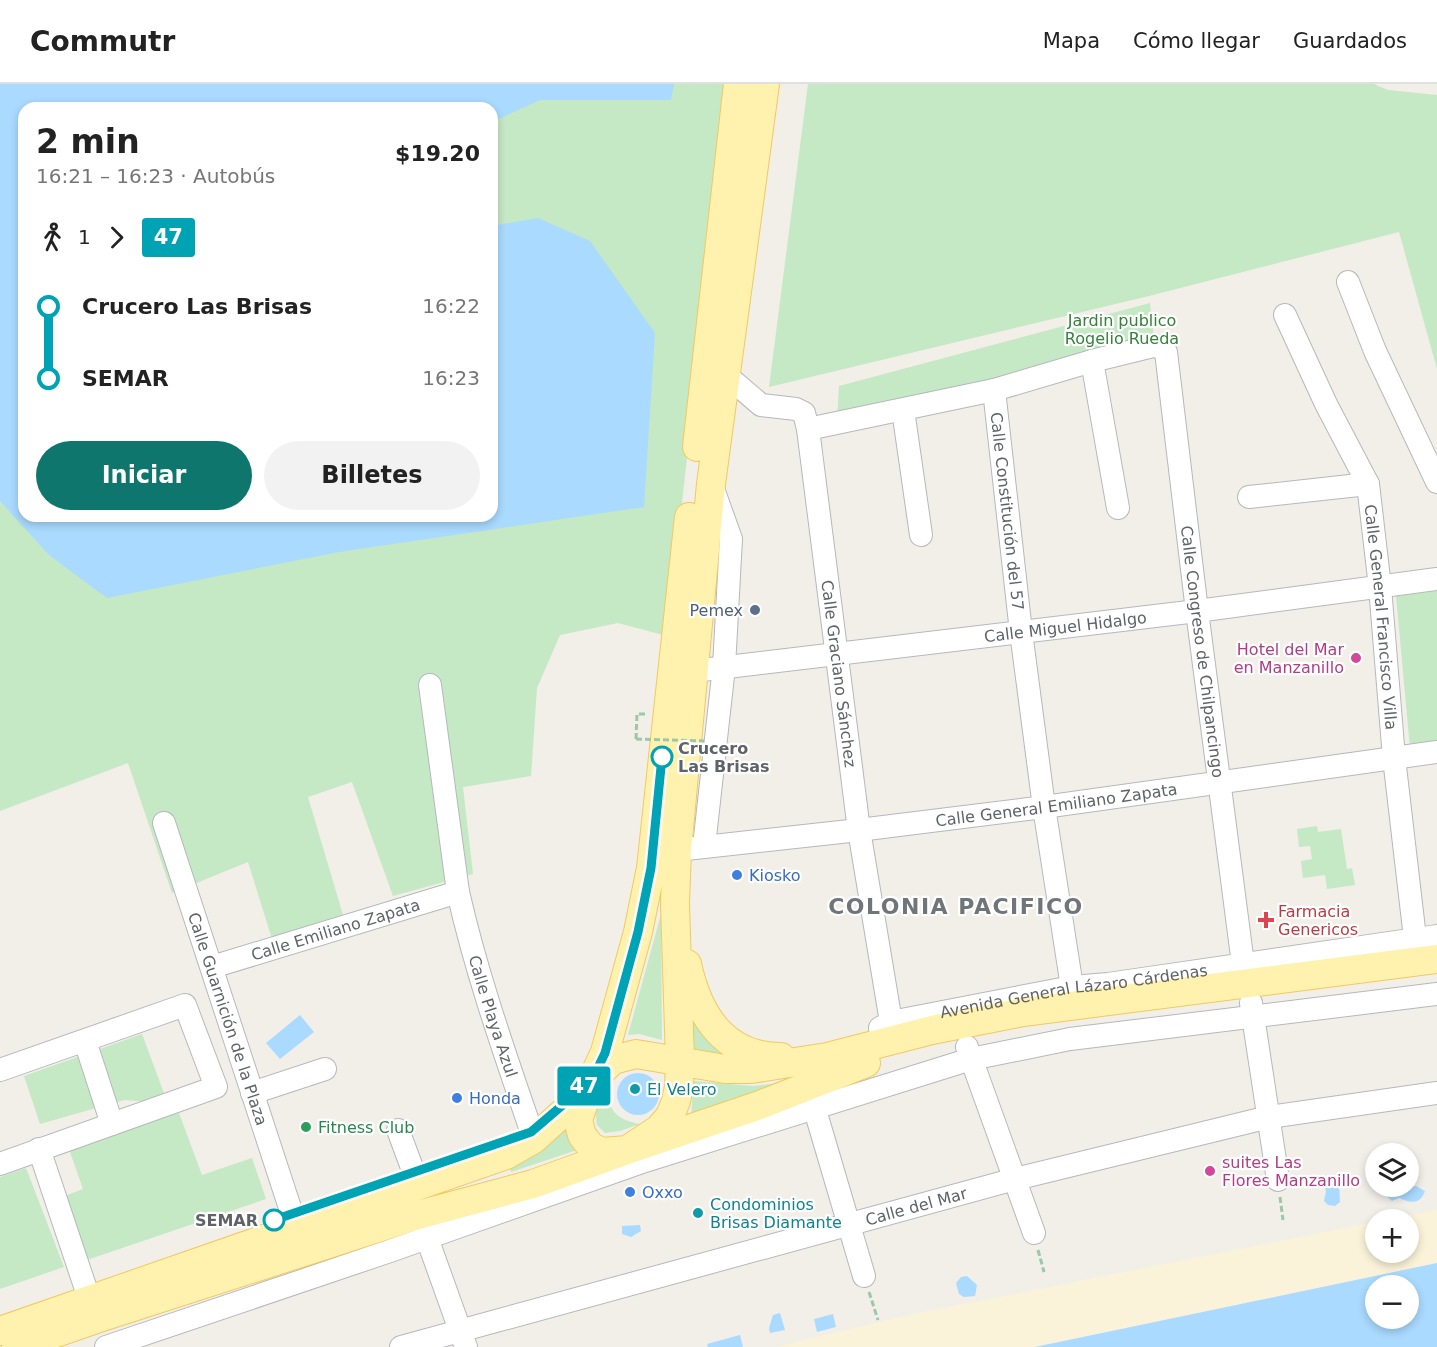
<!DOCTYPE html>
<html lang="es">
<meta charset="utf-8">
<style>
:root{--surface:#fff;--page:#f2f2f2;--text:#222;--muted:#767676;--line:#e0e0e0;--accent:#0f766e}
body{margin:0;font-family:"DejaVu Sans",sans-serif;background:var(--page);color:var(--text);height:100vh;display:flex;flex-direction:column;font-size:22px;white-space:nowrap}
*{box-sizing:border-box;margin:0}
p{font-size:20px;color:var(--muted)}
.icon{flex:none;width:33px;height:33px;fill:none;stroke:currentColor;stroke-width:2;stroke-linecap:round;stroke-linejoin:round}
.map{position:relative;flex:1;overflow:hidden}
.sheet{position:absolute;left:18px;top:18px;width:480px;height:420px;display:flex;flex-direction:column;background:var(--surface);border-radius:18px;box-shadow:0 3px 9px #0003}
.sheet>*{flex:none}
.badge{padding:0 12px;border-radius:4px;font-size:21px;line-height:39px}
.controls{position:absolute;left:1365px;top:1059px;display:grid;gap:12px}
.controls a{display:grid;place-items:center;width:54px;height:54px;border-radius:50%;background:var(--surface);box-shadow:0 3px 9px #0003;font-size:30px}
.map>.badge{position:absolute;translate:-50% -50%;box-shadow:0 0 0 3px #fff}
.legs{display:flex;align-items:center;gap:9px;height:66px;padding:0 18px;font-size:20px}
.legs p{margin-inline-start:auto}
.headline{display:flex;align-items:center;justify-content:space-between;height:102px;padding:0 18px}
h1{font-size:33px;font-weight:700;line-height:45px}
.button{display:flex;gap:12px;margin-top:auto;padding:12px 18px}
.button a{flex:1;height:69px;border-radius:36px;background:var(--accent);color:#fff;font-size:24px;font-weight:700;line-height:69px;text-align:center}
.button a+a{background:var(--page);color:var(--text)}
ul{padding:0 18px;list-style:none}
li{display:flex;align-items:center;gap:21px;height:72px;font-size:22px}
li i{display:grid;place-items:center;width:9px;height:100%;margin:0 8px;background:currentColor}
li i::after{content:'';width:15px;height:15px;margin:-8px;border:4px solid;border-radius:50%;background:var(--surface)}
li p{margin-inline-start:auto}
li:first-child i{background:linear-gradient(#0000 50%,currentColor 0)}
li:last-child i{background:linear-gradient(currentColor 50%,#0000 0)}
header{display:flex;align-items:center;gap:36px;box-sizing:border-box;height:84px;padding:0 30px;background:var(--surface);border-bottom:2px solid var(--line)}
header strong{font-size:28px}
nav{display:flex;gap:33px;margin-inline-start:auto;font-size:21px}
.map>svg:first-child{display:block}
</style>
<header>
<strong>Commutr</strong>
<nav><a>Mapa</a><a>Cómo llegar</a><a>Guardados</a></nav>
</header>
<div class="map">
<svg width="1437" height="1263" viewBox="0 0 1437 1263">
<rect width="100%" height="100%" fill="#f1efe8"/>
<path fill="#c5e8c5" fill-rule="evenodd" d="M 0,0 L 729,0 L 667,552 L 618,539 L 560,551 L 537,604 L 531,692 L 463,703 L 473,790 L 393,812 L 352,698 L 308,713 L 343,831 L 272,855 L 248,778 L 172,809 L 128,679 L 0,727 ZM 24,24 L 492,24 L 492,432 L 24,432 Z
M 808,0 L 1374,0 L 1388,6 L 1437,11 L 1437,285 L 1399,148 L 1149,212 L 769,303 Z
M 1150,219 L 1154,255 L 837,336 L 839,302 Z
M 1437,507 L 1437,659 L 1410,664 L 1396,512 Z
M 1317,742 L 1318,748 L 1341,745 L 1347,785 L 1352,784 L 1355,801 L 1327,805 L 1325,791 L 1303,794 L 1301,777 L 1312,775 L 1310,762 L 1299,763 L 1297,745 Z
M 661,830 L 662,956 L 639,950 L 628,951 Z
M 692,935 L 730,971 L 693,966 Z
M 142,950 L 165,1012 L 153,1018 L 124,1016 L 40,1040 L 24,992 Z
M 615,988 C 603,1016 608,1035 640,1040 L 620,1047 L 605,1049 L 597,1041 C 593,1022 603,1003 615,988 Z
M 694,997 L 753,1002 L 781,999 L 691,1031 Z
M 179,1029 L 202,1091 L 252,1074 L 266,1115 L 87,1176 L 65,1112 L 83,1105 L 69,1065 Z
M 567,1040 L 577,1066 L 511,1088 L 509,1081 Z
M 26,1084 L 64,1183 L 0,1205 L 0,1093 Z"/>
<path fill="#fbf3d9" d="M 1437,1126 L 1437,1179 L 1035,1263 L 777,1263 L 909,1231 L 1375,1138 L 1376,1168 L 1408,1168 L 1408,1136 L 1389,1135 Z"/>
<path fill="#aadaff" fill-rule="evenodd" d="M 0,0 L 674,0 L 671,16 L 540,16 L 492,38 L 492,24 L 24,24 L 24,432 L 492,432 L 492,142 L 538,134 L 590,157 L 655,249 L 644,423 L 339,468 L 107,514 L 49,471 L 0,417 Z
M 300,931 L 314,948 L 280,975 L 266,959 Z
M617 1010a21 21 0 1 1 42 0a21 21 0 1 1-42 0Z
M 1330,1094 L 1339,1100 L 1340,1118 L 1335,1122 L 1328,1121 L 1324,1117 L 1326,1107 L 1323,1098 Z
M 1416,1102 L 1425,1107 C 1420,1121 1411,1119 1399,1114 L 1392,1117 L 1386,1112 L 1385,1109 L 1388,1104 L 1400,1108 L 1409,1103 Z
M 640,1141 L 641,1147 L 631,1153 L 622,1150 L 622,1142 Z
M 1437,1179 L 1437,1263 L 1035,1263 ZM 1376,1202 L 1408,1202 L 1408,1234 L 1376,1234 Z
M 967,1192 L 977,1201 L 975,1212 L 964,1213 L 959,1210 L 956,1199 L 961,1193 Z
M 780,1229 L 785,1246 L 770,1249 L 769,1244 L 773,1231 Z
M 833,1230 L 836,1243 L 817,1248 L 814,1235 Z
M 740,1251 L 743,1263 L 708,1263 L 707,1260 Z"/>
<g fill="none" stroke-linecap="round" stroke-linejoin="round">
<defs>
<g id="minor">
<path d="M 1348,198 L 1375,267 L 1437,398"/>
<path id="s1" d="M 1285,231 L 1326,320 L 1368,400 L 1380,503 L 1394,674 L 1415,854"/>
<path d="M 1092,277 L 1118,424"/>
<path id="s2" d="M 727,292 L 761,321 L 796,325 L 804,329 L 808,345 L 859,746 L 891,938"/>
<path id="s3" d="M 994,306 L 1021,548 L 1044,723 L 1072,903"/>
<path d="M 903,326 L 921,451"/>
<path id="s4" d="M 808,345 L 994,306 L 1092,277 L 1153,262 L 1161,263 L 1166,268 L 1197,527 L 1243,880"/>
<path d="M 1249,413 L 1368,400"/>
<path id="s5" d="M 694,587 L 1197,527 L 1437,495"/>
<path id="s6" d="M 430,601 L 458,808 C 477,892 506,973 534,1055"/>
<path id="s7" d="M 164,739 L 292,1130"/>
<path d="M 704,762 L 724,583 L 731,455 L 712,402"/>
<path id="s8" d="M 677,766 L 859,746 L 1044,723 L 1437,668"/>
<path id="s9" d="M 212,883 L 458,808"/>
<path d="M 1251,919 L 1278,1096"/>
<path id="s10" d="M 880,944 L 891,938 L 1072,903 L 1108,900 L 1437,852"/>
<path d="M 85,957 L 112,1040"/>
<path d="M 967,963 L 1034,1149"/>
<path d="M 0,986 L 185,921 L 216,1003 L 0,1080"/>
<path d="M 252,1009 L 325,985"/>
<path d="M 810,1009 L 864,1192"/>
<path d="M 398,1046 L 414,1089"/>
<path d="M 39,1065 L 95,1232"/>
<path d="M 422,1140 L 466,1263"/>
<path d="M 106,1263 L 390,1167 L 645,1077 L 971,975 L 1070,955 L 1437,910"/>
<path id="s11" d="M 401,1263 L 1015,1095 L 1269,1033 L 1437,1009"/>
</g>
<path id="major" d="M 697,363 L 738,0
M 687,880 C 698,931 724,973 781,973
M 594,994 L 613,976 L 636,970 L 725,985 L 751,985 L 827,973 L 932,946 L 1023,928 L 1437,875
M 589,1004 L 578,1036 L 582,1051 L 591,1063 L 603,1068 L 627,1066 L 760,1021 L 866,979
M 0,1247 L 506,1071 L 534,1055 L 566,1026 L 592,996 L 605,968 L 638,848 L 651,784 L 689,433
M 16,1263 L 96,1235 L 418,1131 L 533,1100 L 627,1066 L 659,1045 L 670,1032 L 676,1017 L 679,1003 L 680,978 L 675,819 L 677,766 L 711,400 L 765,0"/>
</defs>
<use href="#minor" stroke="#b5b8bc" stroke-width="24"/>
<use href="#major" stroke="#f2c960" stroke-width="30"/>
<path stroke="#9cc7a9" stroke-width="3" stroke-dasharray="6 3" stroke-linecap="butt" d="M 636,655 L 637,630 L 646,630
M 1280,1113 L 1283,1136
M 1038,1166 L 1044,1188
M 869,1208 L 878,1236"/>
<use href="#minor" stroke="#fff" stroke-width="22"/>
<use href="#major" stroke="#fff2af" stroke-width="28"/>
<path stroke="#9cc7a9" stroke-width="3" stroke-dasharray="6 3" stroke-linecap="butt" d="M 636,655 L 704,657"/>
</g>
<g fill="none" stroke-linecap="round" stroke-linejoin="round">
<defs>
<path id="line-1" d="M 274,1136 L 531,1048 L 592,996 L 605,969 L 638,848 L 651,784 L 662,673"/>
</defs>
<use href="#line-1" stroke="#fff" stroke-width="14"/>
<use href="#line-1" stroke="#00a3b4" stroke-width="9"/>
</g>
<circle fill="#5c6f8a" stroke="#fff" stroke-width="2" cx="755" cy="526" r="6"/>
<g fill="#d1479c" stroke="#fff" stroke-width="2">
<circle cx="1356" cy="574" r="6"/>
<circle cx="1210" cy="1087" r="6"/>
</g>
<g fill="#fff" stroke="#00a3b4" stroke-width="3">
<circle cx="662" cy="673" r="10"/>
<circle cx="274" cy="1136" r="10"/>
</g>
<g fill="#3f7fe0" stroke="#fff" stroke-width="2">
<circle cx="737" cy="791" r="6"/>
<circle cx="457" cy="1014" r="6"/>
<circle cx="630" cy="1108" r="6"/>
</g>
<path fill="#e0444e" stroke="#fff" stroke-width="2" d="M1263 827h6v6h6v6h-6v6h-6v-6h-6v-6h6z"/>
<g fill="#0f9aa8" stroke="#fff" stroke-width="2">
<circle cx="635" cy="1005" r="6"/>
<circle cx="698" cy="1129" r="6"/>
</g>
<circle fill="#2e9e5b" stroke="#fff" stroke-width="2" cx="306" cy="1043" r="6"/>
<g text-anchor="middle" dominant-baseline="central" stroke-width="4.5" stroke-linejoin="round" paint-order="stroke">
<g font-size="16" fill="#348238" stroke="#fff">
<text x="1122" y="236">Jardin publico<tspan x="1122" dy="18">Rogelio Rueda</tspan></text>
</g>
<g font-size="16" fill="#5f6368" stroke="#fff">
<text stroke="none"><textPath href="#s3" startOffset="122">Calle Constitución del 57</textPath></text>
<text stroke="none"><textPath href="#s1" startOffset="322">Calle General Francisco Villa</textPath></text>
<text stroke="none"><textPath href="#s5" startOffset="374">Calle Miguel Hidalgo</textPath></text>
<text stroke="none"><textPath href="#s4" startOffset="672">Calle Congreso de Chilpancingo</textPath></text>
<text stroke="none"><textPath href="#s2" startOffset="352">Calle Graciano Sánchez</textPath></text>
<text stroke="none"><textPath href="#s8" startOffset="382">Calle General Emiliano Zapata</textPath></text>
<text stroke="none"><textPath href="#s9" startOffset="129">Calle Emiliano Zapata</textPath></text>
<text stroke="none"><textPath href="#s10" startOffset="198">Avenida General Lázaro Cárdenas</textPath></text>
<text stroke="none"><textPath href="#s6" startOffset="338">Calle Playa Azul</textPath></text>
<text stroke="none"><textPath href="#s7" startOffset="206">Calle Guarnición de la Plaza</textPath></text>
<text stroke="none"><textPath href="#s11" startOffset="534">Calle del Mar</textPath></text>
</g>
<g font-size="16" fill="#4e5e75" stroke="#fff" text-anchor="end">
<text x="743" y="526">Pemex</text>
</g>
<g font-size="16" fill="#b23c85" stroke="#fff" text-anchor="end">
<text x="1344" y="565">Hotel del Mar<tspan x="1344" dy="18">en Manzanillo</tspan></text>
<text x="1222" y="1078" text-anchor="start">suites Las<tspan x="1222" dy="18">Flores Manzanillo</tspan></text>
</g>
<g font-size="16" font-weight="bold" fill="#5f6368" stroke="#fff" text-anchor="start">
<text x="678" y="664">Crucero<tspan x="678" dy="18">Las Brisas</tspan></text>
<text x="258" y="1136" text-anchor="end">SEMAR</text>
</g>
<g font-size="16" fill="#366cbe" stroke="#fff" text-anchor="start">
<text x="749" y="791">Kiosko</text>
<text x="469" y="1014">Honda</text>
<text x="642" y="1108">Oxxo</text>
</g>
<g font-size="16" fill="#be3a42" stroke="#fff" text-anchor="start">
<text x="1278" y="827">Farmacia<tspan x="1278" dy="18">Genericos</tspan></text>
</g>
<g font-size="16" fill="#0d838f" stroke="#fff" text-anchor="start">
<text x="647" y="1005">El Velero</text>
<text x="710" y="1120">Condominios<tspan x="710" dy="18">Brisas Diamante</tspan></text>
</g>
<g font-size="16" fill="#27864d" stroke="#fff" text-anchor="start">
<text x="318" y="1043">Fitness Club</text>
</g>
<g font-size="22" font-weight="bold" letter-spacing="1.5" fill="#70757a" stroke="#fff">
<text x="956" y="822">COLONIA PACIFICO</text>
</g>
</g>
</svg>
<div class="controls">
<a><svg class="icon" aria-label="layers" viewBox="0 0 24 24"><path d="M12 4l9 5-9 5-9-5zM3 14l9 5 9-5"/></svg></a>
<a>+</a>
<a>−</a>
</div>
<b class="badge" style="left:584px;top:1002px;background:#00a3b4;color:#fff">47</b>
<section class="sheet">
<div class="headline"><div><h1>2 min</h1><p>16:21 – 16:23 · Autobús</p></div><b>$19.20</b></div>
<div class="legs"><svg class="icon" aria-label="walk" viewBox="0 0 24 24"><circle cx="13" cy="4" r="2"/><path d="M13 8l-2 6 4 7M11 14l-3 7M7 12l3-4h3l4 4"/></svg>1<svg class="icon" aria-label="forward" viewBox="0 0 24 24"><path d="M9 5l7 7-7 7"/></svg><b class="badge" style="background:#00a3b4;color:#fff">47</b></div>
<ul>
<li><i style="color:#00a3b4"></i><b>Crucero Las Brisas</b><p>16:22</p></li>
<li><i style="color:#00a3b4"></i><b>SEMAR</b><p>16:23</p></li>
</ul>
<div class="button"><a>Iniciar</a><a>Billetes</a></div>
</section>
</div>
